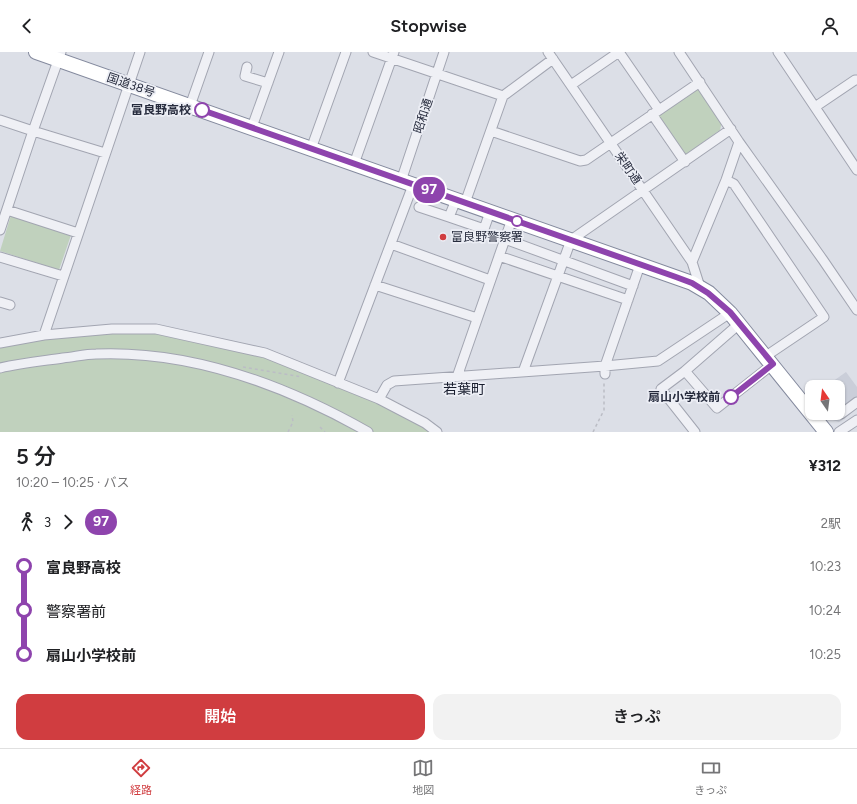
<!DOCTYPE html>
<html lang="ja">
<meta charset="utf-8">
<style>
:root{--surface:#fff;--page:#f2f2f2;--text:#202124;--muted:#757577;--line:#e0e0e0;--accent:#d03d40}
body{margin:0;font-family:Figtree,"Noto Sans JP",sans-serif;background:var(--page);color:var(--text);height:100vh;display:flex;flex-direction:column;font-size:15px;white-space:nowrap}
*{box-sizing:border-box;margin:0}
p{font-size:13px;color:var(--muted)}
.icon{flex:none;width:22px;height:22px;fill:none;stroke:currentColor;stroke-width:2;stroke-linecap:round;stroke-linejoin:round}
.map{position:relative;height:380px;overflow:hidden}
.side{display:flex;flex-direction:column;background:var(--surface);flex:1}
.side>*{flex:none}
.badge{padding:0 8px;border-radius:13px;font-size:14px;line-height:26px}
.needle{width:26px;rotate:346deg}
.tools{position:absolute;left:805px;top:328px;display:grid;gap:8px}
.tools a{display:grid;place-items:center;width:40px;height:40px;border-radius:8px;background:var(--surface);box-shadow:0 1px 3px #0004;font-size:20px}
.map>.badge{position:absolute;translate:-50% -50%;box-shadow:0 0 0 2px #fff}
.legs{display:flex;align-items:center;gap:6px;height:44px;padding:0 16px;font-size:13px}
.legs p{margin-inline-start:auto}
.head{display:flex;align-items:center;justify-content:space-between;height:68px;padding:0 16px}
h1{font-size:22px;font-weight:600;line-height:30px}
.primary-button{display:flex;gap:8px;margin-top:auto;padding:8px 16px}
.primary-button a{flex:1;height:46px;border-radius:12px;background:var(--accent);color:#fff;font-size:16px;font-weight:600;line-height:46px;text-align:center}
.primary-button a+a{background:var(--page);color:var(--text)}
ul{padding:0 16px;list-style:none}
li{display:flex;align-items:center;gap:14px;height:44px;font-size:15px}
li i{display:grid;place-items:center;width:6px;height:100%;margin:0 5px;background:currentColor}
li i::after{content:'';width:10px;height:10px;margin:-5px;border:3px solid;border-radius:50%;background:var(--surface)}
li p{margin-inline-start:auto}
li:first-child i{background:linear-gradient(#0000 50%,currentColor 0)}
li:last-child i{background:linear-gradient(currentColor 50%,#0000 0)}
header{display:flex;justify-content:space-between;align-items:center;height:52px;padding:0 16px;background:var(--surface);font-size:18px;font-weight:600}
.menu{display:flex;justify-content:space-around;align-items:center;height:56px;border-top:1px solid var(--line);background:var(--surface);font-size:11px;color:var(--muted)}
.menu a{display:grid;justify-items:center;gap:2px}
.menu .selected{color:var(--accent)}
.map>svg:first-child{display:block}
</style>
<header><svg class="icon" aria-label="back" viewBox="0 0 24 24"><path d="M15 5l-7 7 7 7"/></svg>Stopwise<svg class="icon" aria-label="person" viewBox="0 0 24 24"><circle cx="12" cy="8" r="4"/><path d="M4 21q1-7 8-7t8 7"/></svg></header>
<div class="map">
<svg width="857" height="380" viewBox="0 0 857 380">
<rect width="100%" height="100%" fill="#dcdfe7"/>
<path fill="#caced9" d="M 846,320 L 857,335 L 857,357 L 839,370 L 833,368 L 828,361 L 838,361 L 838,335 L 825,335 Z"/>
<path fill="#c0d1bd" d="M 699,35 L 722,69 L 720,78 L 684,104 L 656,63 Z
M 11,163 L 71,183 L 59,218 L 0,199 Z
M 156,277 L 236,294 L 338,331 L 437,380 L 0,380 L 0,291 Z"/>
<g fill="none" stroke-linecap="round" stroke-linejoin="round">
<defs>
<path id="minor" d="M 373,0 L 503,44
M 548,0 L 692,210 L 700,235
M 619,0 L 659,58
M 679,0 L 739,90 L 823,208 L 857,258
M 778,0 L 857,118
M 247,15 L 245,24 L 268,31
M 571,33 L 619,0
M 190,54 L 209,0
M 815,55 L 855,28 L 857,28
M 652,62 L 685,110
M 0,68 L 33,79 L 61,0
M 252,75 L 279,0
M 491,79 L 580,109 L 586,108 L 700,30
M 311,97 L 346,0
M 354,112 L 394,0
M 726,128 L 734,132 L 824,265 L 766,304
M 401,129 L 444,0
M 456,148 L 449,165 L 484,177 L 490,160
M 465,151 L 503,44 L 553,7
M 419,155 L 449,165
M 7,158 L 78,181
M 0,178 L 33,79 L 105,101
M 505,187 L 633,234
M 391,192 L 490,228
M 499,204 L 628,248
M 0,205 L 63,224
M 692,210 L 726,128 L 739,90
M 375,233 L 477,266
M 0,250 L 10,253
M 44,283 L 140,0
M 0,291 L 44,283 L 112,277 L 156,277 L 183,283 L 265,301 L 379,347 L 425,371 L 437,380
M 0,316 C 21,311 42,309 63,306 C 74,305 85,302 96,302 C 193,298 285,333 368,380
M 685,319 L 739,272
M 523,320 L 571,188 L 731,77
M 605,322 L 605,314 L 640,213
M 457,325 L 512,167
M 338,331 L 413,133
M 379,347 L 387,333 L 394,329 L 605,314 L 658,309 L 730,261
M 838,357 L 841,362 L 857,350
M 695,380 L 661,337 L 685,319 L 717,356 L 773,312
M 839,380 L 857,368"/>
<path id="highway" d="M 36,0 L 692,231 L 709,241 L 730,261 L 826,380"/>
</defs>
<use href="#minor" stroke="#a2a5b1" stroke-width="11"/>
<use href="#highway" stroke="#848a9e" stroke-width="16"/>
<path stroke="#bbbdc5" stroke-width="1.5" stroke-dasharray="3 3" stroke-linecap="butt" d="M 243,315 L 302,325
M 320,375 L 325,380
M 288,380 L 293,370 L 292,363
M 593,380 L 604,358 L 604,330"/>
<use href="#minor" stroke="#eff0f5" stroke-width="9"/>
<use href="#highway" stroke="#fff" stroke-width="14"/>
</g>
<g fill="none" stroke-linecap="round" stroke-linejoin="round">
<defs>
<path id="line-1" d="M 202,58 L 676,225 L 692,231 L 708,241 L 730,260 L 773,312 L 731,345"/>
</defs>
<use href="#line-1" stroke="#fff" stroke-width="9"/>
<use href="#line-1" stroke="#8e44ad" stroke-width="6"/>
</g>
<g fill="#fff" stroke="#8e44ad" stroke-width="2">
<circle cx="202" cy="58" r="7"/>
<circle cx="517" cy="169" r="5"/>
<circle cx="731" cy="345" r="7"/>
</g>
<circle fill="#d03d40" stroke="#eceef5" stroke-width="1.5" cx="443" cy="185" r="4"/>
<g text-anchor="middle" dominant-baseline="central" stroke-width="3.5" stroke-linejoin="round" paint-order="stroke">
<g font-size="12" fill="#262b3d" stroke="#eceef5">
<text transform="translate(131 33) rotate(19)">国道38号</text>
<text transform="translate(423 64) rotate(-72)">昭和通</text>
<text transform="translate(628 116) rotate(55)">栄町通</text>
</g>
<g font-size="12" font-weight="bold" fill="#262b3d" stroke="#eceef5" text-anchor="end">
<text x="191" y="58">富良野高校</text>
<text x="720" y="345">扇山小学校前</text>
</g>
<g font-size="12" fill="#262b3d" stroke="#eceef5" text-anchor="start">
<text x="451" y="185">富良野警察署</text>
</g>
<g font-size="14" fill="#181d2e" stroke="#eceef5">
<text x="464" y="337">若葉町</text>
</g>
</g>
</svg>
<div class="tools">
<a><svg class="needle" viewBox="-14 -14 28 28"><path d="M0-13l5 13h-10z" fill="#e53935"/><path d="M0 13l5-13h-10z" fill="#757577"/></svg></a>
</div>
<b class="badge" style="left:429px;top:138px;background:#8e44ad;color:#fff">97</b>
</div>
<section class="side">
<div class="head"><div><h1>5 分</h1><p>10:20 – 10:25 · バス</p></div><b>¥312</b></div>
<div class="legs"><svg class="icon" aria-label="walk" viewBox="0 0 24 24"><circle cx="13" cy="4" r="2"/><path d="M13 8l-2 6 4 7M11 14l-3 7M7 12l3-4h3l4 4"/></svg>3<svg class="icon" aria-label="forward" viewBox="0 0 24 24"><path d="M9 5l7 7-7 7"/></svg><b class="badge" style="background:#8e44ad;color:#fff">97</b><p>2駅</p></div>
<ul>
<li><i style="color:#8e44ad"></i><b>富良野高校</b><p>10:23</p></li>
<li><i style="color:#8e44ad"></i><span>警察署前</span><p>10:24</p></li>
<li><i style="color:#8e44ad"></i><b>扇山小学校前</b><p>10:25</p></li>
</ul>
<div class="primary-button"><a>開始</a><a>きっぷ</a></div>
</section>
<nav class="menu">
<a class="selected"><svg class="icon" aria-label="directions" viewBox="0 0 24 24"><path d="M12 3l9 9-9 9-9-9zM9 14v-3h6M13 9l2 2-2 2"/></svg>経路</a>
<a><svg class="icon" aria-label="map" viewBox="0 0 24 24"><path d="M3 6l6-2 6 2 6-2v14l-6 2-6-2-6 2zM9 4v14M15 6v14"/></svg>地図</a>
<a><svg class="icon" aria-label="tickets" viewBox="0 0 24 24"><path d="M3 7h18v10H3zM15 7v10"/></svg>きっぷ</a>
</nav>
